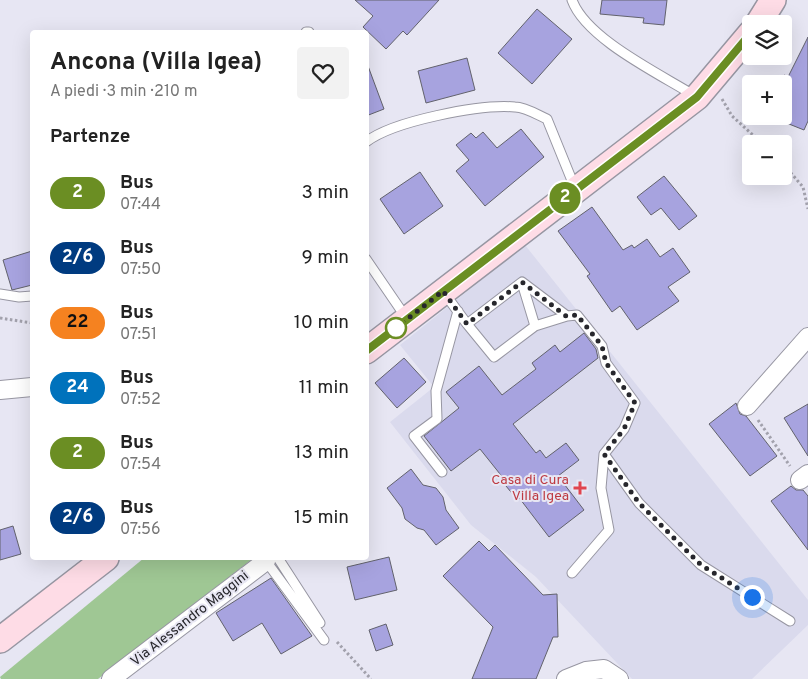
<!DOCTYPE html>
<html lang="it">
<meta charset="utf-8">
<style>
:root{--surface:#fff;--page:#f2f2f2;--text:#222;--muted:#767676}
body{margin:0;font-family:Overpass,sans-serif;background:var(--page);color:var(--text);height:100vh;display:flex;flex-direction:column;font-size:19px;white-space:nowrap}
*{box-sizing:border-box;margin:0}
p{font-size:16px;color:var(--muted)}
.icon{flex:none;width:28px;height:28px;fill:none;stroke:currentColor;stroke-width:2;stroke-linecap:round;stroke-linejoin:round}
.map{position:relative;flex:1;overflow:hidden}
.panel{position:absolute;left:30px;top:30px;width:339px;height:530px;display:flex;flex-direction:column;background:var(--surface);border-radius:5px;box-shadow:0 5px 20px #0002}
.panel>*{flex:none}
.badge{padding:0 10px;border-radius:16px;font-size:18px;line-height:32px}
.controls{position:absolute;left:742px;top:15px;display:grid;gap:10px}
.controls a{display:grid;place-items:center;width:50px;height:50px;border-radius:5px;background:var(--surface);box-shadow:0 5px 20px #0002;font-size:25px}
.you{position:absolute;width:25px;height:25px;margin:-12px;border:4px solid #fff;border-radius:50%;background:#1a73e8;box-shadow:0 0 0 8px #1a73e833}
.map>.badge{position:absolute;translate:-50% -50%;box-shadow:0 0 0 2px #fff}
h2{padding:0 20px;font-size:19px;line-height:45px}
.round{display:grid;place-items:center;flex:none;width:52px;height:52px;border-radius:5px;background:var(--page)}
.summary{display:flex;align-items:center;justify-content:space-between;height:85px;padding:0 20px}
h1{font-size:24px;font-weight:700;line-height:38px}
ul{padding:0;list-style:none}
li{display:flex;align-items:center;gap:15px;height:65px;padding:0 20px}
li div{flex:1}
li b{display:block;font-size:19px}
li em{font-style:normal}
li .badge{min-width:55px;font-weight:700;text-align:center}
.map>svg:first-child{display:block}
</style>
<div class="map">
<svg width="808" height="679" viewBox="0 0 808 679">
<rect width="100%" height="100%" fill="#e7e6f3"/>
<path fill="#dadaed" d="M 525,245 L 808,600 L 808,625 L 752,679 L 632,679 L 536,577 L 471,525 L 390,422 L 434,387 L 400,345 Z"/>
<path fill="#9fc794" d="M 144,558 L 249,558 L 251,560 L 98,679 L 1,679 L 0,677 Z"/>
<path fill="#a7a3df" stroke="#62626c" d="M 355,0 L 439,0 L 407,35 L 403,31 L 386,49 L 363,27 L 373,16 Z
M 602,0 L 667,0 L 664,25 L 643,23 L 644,18 L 600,14 Z
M 537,9 L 572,39 L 532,84 L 498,53 Z
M 808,37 L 808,121 L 804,130 L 784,122 L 784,75 L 788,77 Z
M 467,58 L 475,90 L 426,103 L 418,71 Z
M 368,66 L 384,109 L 366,116 L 366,67 Z
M 521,129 L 544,157 L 485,206 L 456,171 L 469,160 L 456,145 L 471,133 L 476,138 L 483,132 L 497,148 Z
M 420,172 L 443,206 L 404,234 L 380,199 Z
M 664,176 L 697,216 L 679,230 L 661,208 L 651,215 L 637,197 Z
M 592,207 L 623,250 L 632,245 L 634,248 L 647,239 L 660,257 L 673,248 L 690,272 L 668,287 L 679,301 L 637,330 L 620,306 L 612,312 L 587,276 L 590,274 L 558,231 Z
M 32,251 L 32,285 L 12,290 L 3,260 Z
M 584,333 L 596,349 L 598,358 L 513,424 L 536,453 L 540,450 L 546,458 L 566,443 L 579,460 L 558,476 L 584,510 L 549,537 L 517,495 L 515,497 L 506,486 L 508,484 L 480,449 L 451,471 L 424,436 L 459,408 L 446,392 L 479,366 L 502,395 L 536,369 L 532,363 L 555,345 L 560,352 Z
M 404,358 L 426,382 L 397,408 L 375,383 Z
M 736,403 L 740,414 L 746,416 L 777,456 L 750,476 L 709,424 Z
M 808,404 L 808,456 L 784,418 Z
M 411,469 L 423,485 L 436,488 L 443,497 L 446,510 L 459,528 L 436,545 L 424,530 L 417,528 L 405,519 L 402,508 L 387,488 Z
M 791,486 L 796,490 L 803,490 L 808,496 L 808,550 L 771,501 Z
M 13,526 L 21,554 L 0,560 L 0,530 Z
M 479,541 L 489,551 L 495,545 L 543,595 L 557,594 L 558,637 L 553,637 L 536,679 L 472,679 L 493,627 L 443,576 Z
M 389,557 L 397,590 L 355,600 L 347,567 Z
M 271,578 L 312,636 L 281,654 L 262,623 L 233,641 L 216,613 Z
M 386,624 L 393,645 L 376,651 L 369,630 Z"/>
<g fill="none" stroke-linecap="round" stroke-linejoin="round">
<defs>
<path id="lane" d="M 572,0 C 586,39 660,74 695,96
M 306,32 L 309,32
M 366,142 C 393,121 480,104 515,107 C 525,107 538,115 547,119 L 575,188
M 366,259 L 407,319
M 522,282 L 567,316 L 535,326 L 494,357 L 467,324 Z
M 522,283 L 535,326
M 0,294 L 19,297 L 32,296
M 445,294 L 467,324
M 567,316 L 577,315 L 602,346 L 606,363 L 635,403 L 624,429 L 604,454 L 601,488 L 609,530 L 572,573
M 604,454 L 639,503 L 701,565 L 790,621
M 442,472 L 414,436 L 437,419 L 436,391 L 458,311
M 278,558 L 320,623
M 266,561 L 324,640"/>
<path id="street" d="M 0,390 L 32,387
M 747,406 L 808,337
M 800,480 L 808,474
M 111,679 L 266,561 L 264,558
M 566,679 L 586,671 L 604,669 L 619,679"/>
<path id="secondary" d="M 758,24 L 773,0
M 366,351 L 697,97 L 751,33
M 0,640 L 106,558"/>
</defs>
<use href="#lane" stroke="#9796a2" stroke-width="11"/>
<use href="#street" stroke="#9796a2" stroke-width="20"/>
<use href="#secondary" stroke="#9796a2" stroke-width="28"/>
<path stroke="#a2a1ac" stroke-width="3" stroke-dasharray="2.5 2.5" stroke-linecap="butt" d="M 722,99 L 732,116 L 754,136 L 772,144
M 784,165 L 803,187 L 808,209
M 0,318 L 32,323
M 758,420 L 790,466
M 337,642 L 371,679"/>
<use href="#lane" stroke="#fff" stroke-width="9"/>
<use href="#street" stroke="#fff" stroke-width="18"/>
<use href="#secondary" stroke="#fedce6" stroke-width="25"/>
</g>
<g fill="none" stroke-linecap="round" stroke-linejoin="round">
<defs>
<path id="line" d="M 366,351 L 697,97 L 751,33"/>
</defs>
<use href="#line" stroke="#fff" stroke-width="11"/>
<use href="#line" stroke="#6b8e23" stroke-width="8"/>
<path stroke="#27272c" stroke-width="5" stroke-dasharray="0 9" d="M 396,328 L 443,291 L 467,324 L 522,282 L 566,316 L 577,315 L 602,346 L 606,363 L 635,403 L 624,429 L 604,454 L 639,503 L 701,565 L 752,597"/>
</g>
<circle fill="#fff" stroke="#6b8e23" stroke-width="2.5" cx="396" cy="328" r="10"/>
<path fill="#e0444e" stroke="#e7e6f3" stroke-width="2" d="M577.5 480.5h5v5h5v5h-5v5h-5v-5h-5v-5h5z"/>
<g text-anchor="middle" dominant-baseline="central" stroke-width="4" stroke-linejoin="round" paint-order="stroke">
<g font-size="14" fill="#be3a42" stroke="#e7e6f3" text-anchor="end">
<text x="569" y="480">Casa di Cura<tspan x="569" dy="16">Villa Igea</tspan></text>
</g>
<g font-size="14" fill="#27272c" stroke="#e7e6f3">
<text transform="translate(190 619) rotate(-38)">Via Alessandro Maggini</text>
</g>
</g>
</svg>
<div class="controls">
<a><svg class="icon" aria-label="layers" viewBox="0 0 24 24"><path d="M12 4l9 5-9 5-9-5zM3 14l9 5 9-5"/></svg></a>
<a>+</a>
<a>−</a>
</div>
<div class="you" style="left:752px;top:597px"></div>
<b class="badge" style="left:565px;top:198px;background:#6b8e23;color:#fff">2</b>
<section class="panel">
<div class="summary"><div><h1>Ancona (Villa Igea)</h1><p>A piedi · 3 min · 210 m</p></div><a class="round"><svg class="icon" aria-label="heart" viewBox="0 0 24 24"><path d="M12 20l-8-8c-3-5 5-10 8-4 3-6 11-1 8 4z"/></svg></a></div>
<h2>Partenze</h2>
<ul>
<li><span class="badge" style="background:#6b8e23;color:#fff">2</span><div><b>Bus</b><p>07:44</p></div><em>3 min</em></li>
<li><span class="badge" style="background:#003b80;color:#fff">2/6</span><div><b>Bus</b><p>07:50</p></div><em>9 min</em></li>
<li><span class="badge" style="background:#f58220;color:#111">22</span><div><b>Bus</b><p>07:51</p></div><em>10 min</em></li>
<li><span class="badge" style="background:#0072bc;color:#fff">24</span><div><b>Bus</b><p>07:52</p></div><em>11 min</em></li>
<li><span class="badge" style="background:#6b8e23;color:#fff">2</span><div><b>Bus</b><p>07:54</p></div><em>13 min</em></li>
<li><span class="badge" style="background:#003b80;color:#fff">2/6</span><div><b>Bus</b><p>07:56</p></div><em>15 min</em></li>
</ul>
</section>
</div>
